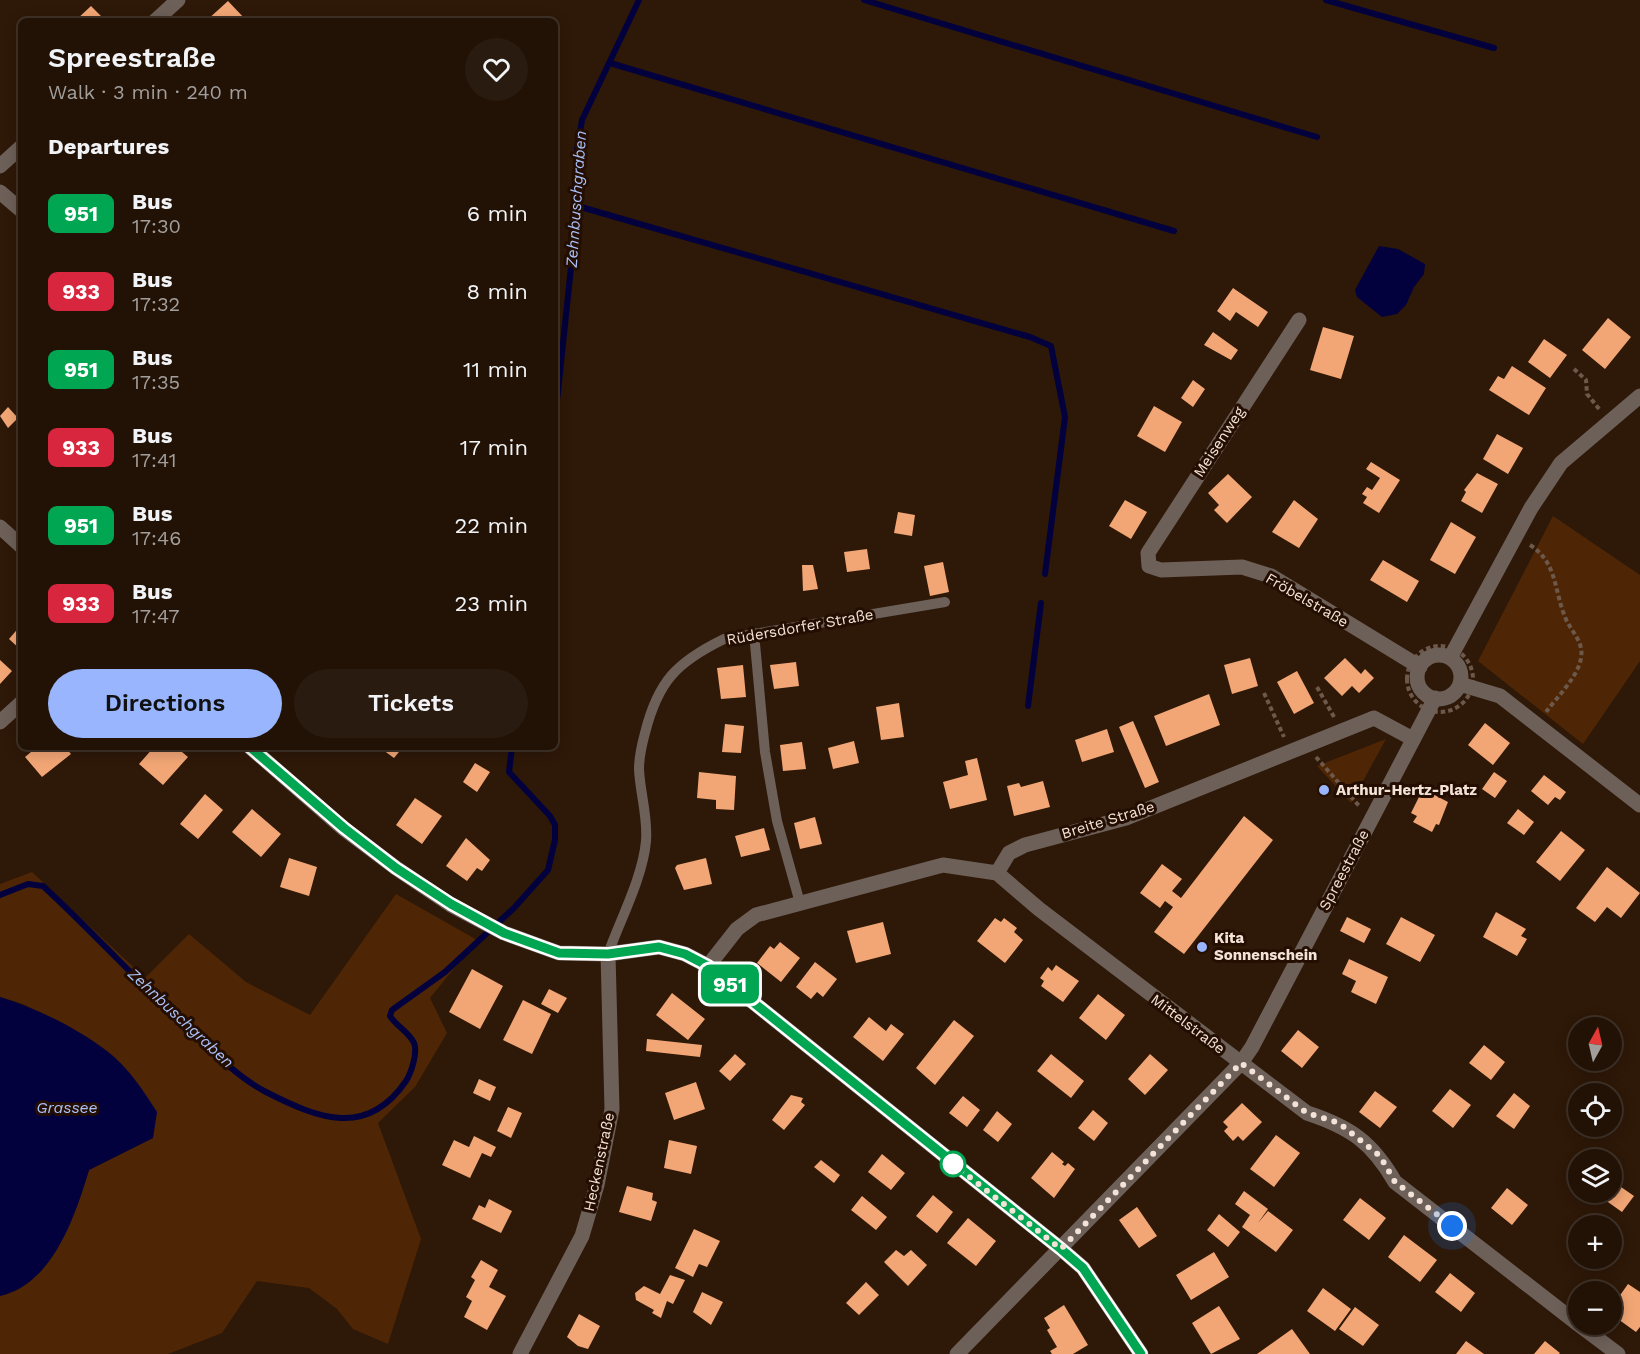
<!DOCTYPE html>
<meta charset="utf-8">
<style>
:root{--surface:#221206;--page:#2a1b10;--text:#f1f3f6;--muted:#a29e9b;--line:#3f3228;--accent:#98b5fd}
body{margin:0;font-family:"Work Sans",sans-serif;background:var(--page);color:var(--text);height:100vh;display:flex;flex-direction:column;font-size:22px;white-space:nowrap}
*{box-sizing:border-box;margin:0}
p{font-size:20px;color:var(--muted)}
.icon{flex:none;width:33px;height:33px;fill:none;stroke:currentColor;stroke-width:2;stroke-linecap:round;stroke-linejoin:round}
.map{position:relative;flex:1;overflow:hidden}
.sheet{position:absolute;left:18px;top:18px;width:540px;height:732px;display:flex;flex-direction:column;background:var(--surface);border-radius:9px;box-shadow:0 3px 15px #0003,0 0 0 2px var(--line)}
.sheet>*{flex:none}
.badge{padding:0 12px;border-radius:9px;font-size:21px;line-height:39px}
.needle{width:39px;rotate:8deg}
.fabs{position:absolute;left:1568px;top:1017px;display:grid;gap:12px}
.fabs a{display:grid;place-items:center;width:54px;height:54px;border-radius:50%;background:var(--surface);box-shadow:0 3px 15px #0003,0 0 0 2px var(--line);font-size:30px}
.you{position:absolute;width:30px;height:30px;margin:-15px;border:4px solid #fff;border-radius:50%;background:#1a73e8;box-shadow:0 0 0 9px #1a73e833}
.map>.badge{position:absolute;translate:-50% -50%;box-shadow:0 0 0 3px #fff}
h2{padding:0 30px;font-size:22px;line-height:54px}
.round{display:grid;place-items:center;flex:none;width:63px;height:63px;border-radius:32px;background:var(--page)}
.summary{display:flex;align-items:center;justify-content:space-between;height:102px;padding:0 30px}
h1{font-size:28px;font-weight:600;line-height:45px}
.action{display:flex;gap:12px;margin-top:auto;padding:12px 30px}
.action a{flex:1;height:69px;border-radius:36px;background:var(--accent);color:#111;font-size:24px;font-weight:600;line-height:69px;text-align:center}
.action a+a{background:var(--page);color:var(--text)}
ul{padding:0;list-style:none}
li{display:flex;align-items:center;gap:18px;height:78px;padding:0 30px}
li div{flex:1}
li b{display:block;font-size:22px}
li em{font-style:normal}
li .badge{min-width:66px;font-weight:700;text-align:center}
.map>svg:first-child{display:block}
</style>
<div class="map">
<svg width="1640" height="1354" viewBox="0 0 1640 1354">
<rect width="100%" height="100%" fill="#2e1808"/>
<path fill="#4f2605" d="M 1553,516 L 1640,575 L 1640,661 L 1583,744 L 1478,661 Z
M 1386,739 L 1351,803 L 1317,766 Z
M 32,872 L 145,978 L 189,934 L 246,982 L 310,1015 L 396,894 L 477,940 L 430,998 L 447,1033 L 415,1087 L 378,1123 L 421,1239 L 388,1344 L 353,1329 L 337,1309 L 309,1288 L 257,1281 L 222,1333 L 168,1354 L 0,1354 L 0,1296 C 53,1284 75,1216 89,1170 L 153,1138 L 69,1028 L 23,1004 L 0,997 L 0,884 Z"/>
<path fill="#02003d" d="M 1379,246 L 1398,249 L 1425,264 L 1424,274 L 1414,287 L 1406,305 L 1397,314 L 1382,317 L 1357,297 L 1355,290 Z
M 0,997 C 36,1008 77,1028 107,1051 C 128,1067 143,1090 157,1112 L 153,1138 L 89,1170 C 75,1216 53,1284 0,1296 Z"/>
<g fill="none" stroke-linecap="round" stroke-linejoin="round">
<path stroke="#02003d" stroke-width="6" d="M 864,0 L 1317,137
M 1326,0 L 1494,48
M 610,63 L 1174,231
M 574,205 L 1030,337 L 1051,346 L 1065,417 L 1045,574
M 555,482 L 555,420 L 571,267 L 577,150 L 582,120 L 639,0
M 1028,706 L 1041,603
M 0,895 L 28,884 L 43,886 C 94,933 141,985 192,1032 C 214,1053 239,1078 266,1092 C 319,1119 367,1138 406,1081 C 411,1073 418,1053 414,1043 C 409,1032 396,1026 390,1016 L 392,1010 L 445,972 L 514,908 L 548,870 L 555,840 L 555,825 L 550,816 L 509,772 L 512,747"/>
</g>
<path fill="#f2a675" d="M 228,1 L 247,21 L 206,21 Z
M 91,6 L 106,21 L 75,21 Z
M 1233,288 L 1268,312 L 1258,327 L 1236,312 L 1230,321 L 1217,311 Z
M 1608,318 L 1631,337 L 1605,369 L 1582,350 Z
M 1323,327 L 1354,336 L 1341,379 L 1310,370 Z
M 1213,332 L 1238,350 L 1231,360 L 1204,345 Z
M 1544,339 L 1567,355 L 1550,378 L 1528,362 Z
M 1512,366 L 1546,388 L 1529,415 L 1489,390 L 1498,376 L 1504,379 Z
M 1193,380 L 1205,389 L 1193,407 L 1181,398 Z
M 1154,406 L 1182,422 L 1165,452 L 1137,436 Z
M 8,407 L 18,418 L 8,428 L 0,416 Z
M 1497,434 L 1523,448 L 1508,474 L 1483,459 Z
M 1371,462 L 1400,480 L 1379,513 L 1363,503 L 1367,497 L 1362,494 L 1367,487 L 1372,490 L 1380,478 L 1366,469 Z
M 1477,473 L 1498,484 L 1482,513 L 1461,501 L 1466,492 L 1464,490 Z
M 1228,474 L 1252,497 L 1227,523 L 1214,510 L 1219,505 L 1208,493 Z
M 1125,500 L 1147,512 L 1131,539 L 1109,526 Z
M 1294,500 L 1318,519 L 1299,548 L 1272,532 Z
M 898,512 L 915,515 L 912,536 L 894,533 Z
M 1451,522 L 1476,537 L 1455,574 L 1430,560 Z
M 867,549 L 870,569 L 847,572 L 844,552 Z
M 1383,560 L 1419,581 L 1407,602 L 1370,580 Z
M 943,562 L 949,592 L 930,596 L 924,566 Z
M 802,565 L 813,565 L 818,589 L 803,591 Z
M 21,625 L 21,650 L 9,639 Z
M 1250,658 L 1258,686 L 1232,694 L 1224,665 Z
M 1345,658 L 1361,674 L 1365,669 L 1374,678 L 1359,693 L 1352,686 L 1342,696 L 1324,678 Z
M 0,660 L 12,671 L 0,684 Z
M 796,662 L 799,686 L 774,689 L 770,665 Z
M 743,665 L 746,697 L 721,699 L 717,668 Z
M 1297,671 L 1314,703 L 1294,714 L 1277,682 Z
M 1209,694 L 1220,725 L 1166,746 L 1154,716 Z
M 899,703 L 904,737 L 881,740 L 876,707 Z
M 1133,721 L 1159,782 L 1145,788 L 1119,727 Z
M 1485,723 L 1510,743 L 1493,765 L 1468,745 Z
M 725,724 L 744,726 L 741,753 L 722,752 Z
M 1107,729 L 1114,752 L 1082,762 L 1075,740 Z
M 854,741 L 859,763 L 833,769 L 828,748 Z
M 802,742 L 806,769 L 783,771 L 780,745 Z
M 37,747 L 65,747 L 71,754 L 42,777 L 25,757 Z
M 154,747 L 176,747 L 188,757 L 163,785 L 139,764 Z
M 379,747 L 403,747 L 394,758 Z
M 977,758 L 987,800 L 950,809 L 943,782 L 968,775 L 965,761 Z
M 475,763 L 490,772 L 477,792 L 463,782 Z
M 699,772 L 736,776 L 734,810 L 716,809 L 716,800 L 697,798 Z
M 1494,772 L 1507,781 L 1495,798 L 1482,789 Z
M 1544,775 L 1566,792 L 1560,800 L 1555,797 L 1548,805 L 1531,791 Z
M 1043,781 L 1050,807 L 1014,816 L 1007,786 L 1019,783 L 1021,787 Z
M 1423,789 L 1448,802 L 1439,825 L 1436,824 L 1432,832 L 1413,822 L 1417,816 L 1411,813 Z
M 205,794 L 223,810 L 198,839 L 180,824 Z
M 415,798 L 442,816 L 422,844 L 396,825 Z
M 252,809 L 281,834 L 261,857 L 232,832 Z
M 1518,809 L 1534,822 L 1524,835 L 1507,823 Z
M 1244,816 L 1273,840 L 1184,954 L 1154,932 L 1173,907 L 1165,901 L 1160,908 L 1140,893 L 1162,864 L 1182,879 L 1172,891 L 1181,898 Z
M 815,817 L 822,844 L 800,849 L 794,823 Z
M 764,828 L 770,850 L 741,857 L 735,836 Z
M 1561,831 L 1585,850 L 1560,881 L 1536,862 Z
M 466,838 L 490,860 L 482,871 L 477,868 L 467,881 L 446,866 Z
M 289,858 L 317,867 L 309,896 L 280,887 Z
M 706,858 L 712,884 L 684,890 L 675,868 L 677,865 Z
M 1607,867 L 1640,893 L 1621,918 L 1607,907 L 1595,922 L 1576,908 Z
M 1496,912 L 1526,929 L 1521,936 L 1527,939 L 1517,956 L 1483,937 Z
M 1347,917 L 1371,929 L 1364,943 L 1340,931 Z
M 1401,917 L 1435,935 L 1420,962 L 1386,944 Z
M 995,918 L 1001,922 L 1004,918 L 1017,928 L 1014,932 L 1023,940 L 1005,963 L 977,941 Z
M 883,922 L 891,954 L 856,963 L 847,931 Z
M 780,942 L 800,958 L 781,982 L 757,963 L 770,946 L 774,949 Z
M 1349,959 L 1388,977 L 1376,1004 L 1351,992 L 1356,981 L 1342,974 Z
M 815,962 L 837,979 L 823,997 L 817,992 L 811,999 L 796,987 Z
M 1056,965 L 1079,981 L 1063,1002 L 1041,986 L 1044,981 L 1040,978 L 1048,967 L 1052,971 Z
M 472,969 L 503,986 L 480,1029 L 449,1012 Z
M 549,989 L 567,998 L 558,1013 L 541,1004 Z
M 672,993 L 705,1019 L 688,1040 L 656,1015 Z
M 1098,994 L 1125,1015 L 1106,1040 L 1079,1018 Z
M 523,1000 L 551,1014 L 532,1054 L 503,1040 Z
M 869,1017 L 886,1031 L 891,1024 L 904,1034 L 883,1061 L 853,1037 Z
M 954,1020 L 974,1036 L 935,1085 L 916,1068 Z
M 1298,1030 L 1319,1047 L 1302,1068 L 1281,1051 Z
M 647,1039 L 702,1045 L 700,1057 L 646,1051 Z
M 1484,1045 L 1505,1062 L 1491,1080 L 1469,1063 Z
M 735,1054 L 746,1064 L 730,1081 L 719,1071 Z
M 1051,1054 L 1084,1081 L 1071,1098 L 1037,1071 Z
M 1150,1054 L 1168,1070 L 1145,1095 L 1128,1079 Z
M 479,1079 L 496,1087 L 490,1101 L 473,1093 Z
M 696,1082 L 705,1109 L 674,1120 L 665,1093 Z
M 1450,1089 L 1471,1105 L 1453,1128 L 1432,1111 Z
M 1375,1091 L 1397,1107 L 1380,1128 L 1359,1112 Z
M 1514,1093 L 1530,1106 L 1514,1129 L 1496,1116 Z
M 791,1095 L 803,1098 L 801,1102 L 805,1105 L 784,1130 L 772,1120 Z
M 963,1096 L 980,1110 L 967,1127 L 949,1113 Z
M 1242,1103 L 1262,1122 L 1243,1141 L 1238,1136 L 1233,1141 L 1224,1131 L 1228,1127 L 1223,1122 Z
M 508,1107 L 522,1113 L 511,1138 L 497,1131 Z
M 1093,1110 L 1108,1123 L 1094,1141 L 1078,1128 Z
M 997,1111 L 1012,1124 L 998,1142 L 983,1130 Z
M 1276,1135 L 1300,1153 L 1274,1187 L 1250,1169 Z
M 474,1136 L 496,1147 L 491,1157 L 482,1153 L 470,1178 L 442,1165 L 454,1140 L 469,1147 Z
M 669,1140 L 697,1146 L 691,1174 L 664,1168 Z
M 1052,1152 L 1064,1162 L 1062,1164 L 1065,1166 L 1068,1163 L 1075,1169 L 1054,1198 L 1031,1178 Z
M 882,1154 L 905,1173 L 891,1190 L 868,1172 Z
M 821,1160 L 840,1175 L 834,1183 L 814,1167 Z
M 1611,1180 L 1634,1196 L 1622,1212 L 1598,1195 L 1600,1192 L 1611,1192 Z
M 627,1186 L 653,1193 L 652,1200 L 657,1202 L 651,1221 L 619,1212 Z
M 1507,1188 L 1528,1205 L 1512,1225 L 1491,1208 Z
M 1244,1191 L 1268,1209 L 1258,1223 L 1268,1211 L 1293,1230 L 1276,1252 L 1242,1227 L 1250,1215 L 1235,1204 Z
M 933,1195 L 953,1212 L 937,1233 L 916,1216 Z
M 862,1196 L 887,1217 L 876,1230 L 851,1210 Z
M 1360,1198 L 1386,1218 L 1369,1240 L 1343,1220 Z
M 489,1199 L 512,1211 L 501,1233 L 472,1219 L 479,1205 L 485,1208 Z
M 1137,1207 L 1157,1236 L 1139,1248 L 1119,1220 Z
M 1219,1214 L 1240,1232 L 1228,1247 L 1207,1230 Z
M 968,1218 L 996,1241 L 976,1266 L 947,1243 Z
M 694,1229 L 720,1241 L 707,1267 L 699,1264 L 693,1277 L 675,1268 Z
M 1404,1235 L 1437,1260 L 1420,1282 L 1388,1257 Z
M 896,1250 L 904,1256 L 911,1250 L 927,1265 L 908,1286 L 884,1262 Z
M 1214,1252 L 1229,1277 L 1191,1300 L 1176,1275 Z
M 481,1260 L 498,1270 L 489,1287 L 506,1296 L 487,1330 L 464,1317 L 472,1301 L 466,1297 L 475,1280 L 471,1277 Z
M 1450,1273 L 1475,1293 L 1461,1312 L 1435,1292 Z
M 670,1275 L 685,1280 L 673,1304 L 667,1301 L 661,1318 L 652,1313 L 654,1310 L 636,1300 L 635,1293 L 644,1286 L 660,1294 Z
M 866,1282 L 879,1295 L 859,1315 L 846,1303 Z
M 1628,1284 L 1640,1292 L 1640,1327 L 1636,1332 L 1611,1314 L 1611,1308 Z
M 1323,1288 L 1351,1309 L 1335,1331 L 1307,1311 Z
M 702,1292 L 723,1302 L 711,1325 L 693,1312 Z
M 1064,1305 L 1088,1345 L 1073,1354 L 1052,1354 L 1050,1351 L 1057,1347 L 1047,1330 L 1050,1328 L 1044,1318 Z
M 1219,1306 L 1240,1339 L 1211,1354 L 1192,1323 Z
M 1355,1307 L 1379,1325 L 1363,1346 L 1339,1329 Z
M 579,1314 L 600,1326 L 588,1349 L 578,1346 L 567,1337 Z
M 1292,1329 L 1310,1354 L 1257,1354 Z
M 1466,1341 L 1484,1354 L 1456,1354 Z
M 1545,1341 L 1560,1353 L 1559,1354 L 1534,1354 Z"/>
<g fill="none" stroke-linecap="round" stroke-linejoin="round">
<path stroke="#6d594b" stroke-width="4" stroke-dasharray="4.5 3" stroke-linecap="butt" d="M 1574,369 L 1586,380 L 1587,394 L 1600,410
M 1530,545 C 1557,562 1554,590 1565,617 C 1571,632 1584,641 1581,658 C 1578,677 1557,697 1546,712
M1407 679a33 33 0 1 1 66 0a33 33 0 1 1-66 0Z
M 1317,687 L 1334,717
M 1264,693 L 1284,737
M 1316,757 L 1360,807"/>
<path stroke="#6d6059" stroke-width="10" d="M 754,633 L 765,752 L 777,821 L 800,903
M 608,954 C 620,920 643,877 646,841 C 648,816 640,793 639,769 C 639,757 642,744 645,733 C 658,681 677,662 724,639 L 945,602"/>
<path stroke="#6d6059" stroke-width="15" d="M 155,21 L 178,0
M 0,166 L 21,147
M 0,192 L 21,210
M 1299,320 L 1148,553 L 1149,566 L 1161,570 L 1242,567 L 1271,576 L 1420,667
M 0,527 L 21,546
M1417 677a22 22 0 1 1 44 0a22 22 0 1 1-44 0Z
M 1450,658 L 1531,508 L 1561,463 L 1640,396
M 1460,684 L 1500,696 L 1640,805
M 0,722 L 21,703
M 250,747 L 344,829 L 396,868 L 451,905 L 504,933 L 559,953 L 608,954 L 659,947 L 685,954 L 708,966 L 1061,1249 L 1083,1268 L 1141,1354
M 997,873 L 1039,909 L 1307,1113 C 1350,1127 1372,1142 1395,1182 L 1578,1324
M 708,966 L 737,929 L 756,915 L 943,865 L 997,873 L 1009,853 L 1025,845 L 1126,818 L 1374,718 L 1413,739
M 1578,1324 L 1618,1354
M 520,1354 L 582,1236 L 597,1185 L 612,1109 L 608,954
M 957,1354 L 1241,1063 L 1252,1047 L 1435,698"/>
</g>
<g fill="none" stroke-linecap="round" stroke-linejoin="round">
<defs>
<path id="line" d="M 250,747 L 344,828 L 396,868 L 451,904 L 504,933 L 559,953 L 608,954 L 659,947 L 685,954 L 708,966 L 1061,1249 L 1083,1268 L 1141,1354"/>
</defs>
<use href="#line" stroke="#fff" stroke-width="14"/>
<use href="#line" stroke="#00a651" stroke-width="9"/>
<path stroke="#f3e2d8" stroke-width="6" stroke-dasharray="0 10.8" d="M 953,1164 L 1061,1249 L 1241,1063 L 1307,1113 L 1339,1123 L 1380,1156 L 1395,1182 L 1452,1226"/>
</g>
<g fill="#98b5fd" stroke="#240e01" stroke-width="2">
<circle cx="1324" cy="790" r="6"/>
<circle cx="1202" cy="947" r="6"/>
</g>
<circle fill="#fff" stroke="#00a651" stroke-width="3" cx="953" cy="1164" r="12"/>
<g text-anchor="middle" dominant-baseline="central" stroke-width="6" stroke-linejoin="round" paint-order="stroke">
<g font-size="15" fill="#f3e2d8" stroke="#240e01">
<text transform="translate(1219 442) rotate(-57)">Meisenweg</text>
<text transform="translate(1307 600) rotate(30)">Fröbelstraße</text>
<text transform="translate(800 627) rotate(-10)">Rüdersdorfer Straße</text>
<text transform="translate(1108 820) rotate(-17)">Breite Straße</text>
<text transform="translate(1344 870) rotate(-62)">Spreestraße</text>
<text transform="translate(1188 1024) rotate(37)">Mittelstraße</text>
<text transform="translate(599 1162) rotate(-78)">Heckenstraße</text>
</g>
<g font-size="15" font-weight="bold" fill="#f3e2d8" stroke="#240e01" text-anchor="start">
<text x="1336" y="790">Arthur-Hertz-Platz</text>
<text x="1214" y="938">Kita<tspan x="1214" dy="17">Sonnenschein</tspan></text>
</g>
<g font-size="16" font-style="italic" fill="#aac2fa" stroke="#240e01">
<text transform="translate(576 199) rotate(-86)">Zehnbuschgraben</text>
<text transform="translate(181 1018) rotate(43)">Zehnbuschgraben</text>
<text x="67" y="1107">Grassee</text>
</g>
</g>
</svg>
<div class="fabs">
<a><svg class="needle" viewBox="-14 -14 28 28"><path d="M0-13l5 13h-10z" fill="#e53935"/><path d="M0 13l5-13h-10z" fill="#a29e9b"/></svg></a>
<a><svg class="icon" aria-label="locate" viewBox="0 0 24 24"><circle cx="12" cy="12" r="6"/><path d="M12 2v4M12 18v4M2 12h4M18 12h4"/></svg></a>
<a><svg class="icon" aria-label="layers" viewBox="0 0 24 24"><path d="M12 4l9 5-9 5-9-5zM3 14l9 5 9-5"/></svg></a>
<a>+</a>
<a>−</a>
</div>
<div class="you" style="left:1452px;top:1226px"></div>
<b class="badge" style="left:730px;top:984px;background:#00a651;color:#fff">951</b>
<section class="sheet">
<div class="summary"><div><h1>Spreestraße</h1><p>Walk · 3 min · 240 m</p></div><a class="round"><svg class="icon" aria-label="heart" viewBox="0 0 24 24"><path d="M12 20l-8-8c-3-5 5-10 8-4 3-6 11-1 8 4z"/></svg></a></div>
<h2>Departures</h2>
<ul>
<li><span class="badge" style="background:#00a651;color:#fff">951</span><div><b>Bus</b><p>17:30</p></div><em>6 min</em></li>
<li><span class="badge" style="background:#d7263d;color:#fff">933</span><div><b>Bus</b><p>17:32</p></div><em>8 min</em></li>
<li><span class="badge" style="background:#00a651;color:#fff">951</span><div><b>Bus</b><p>17:35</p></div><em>11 min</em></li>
<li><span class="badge" style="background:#d7263d;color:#fff">933</span><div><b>Bus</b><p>17:41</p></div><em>17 min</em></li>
<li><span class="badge" style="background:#00a651;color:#fff">951</span><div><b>Bus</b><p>17:46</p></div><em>22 min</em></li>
<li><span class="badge" style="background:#d7263d;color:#fff">933</span><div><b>Bus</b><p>17:47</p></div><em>23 min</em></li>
</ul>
<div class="action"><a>Directions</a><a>Tickets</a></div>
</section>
</div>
